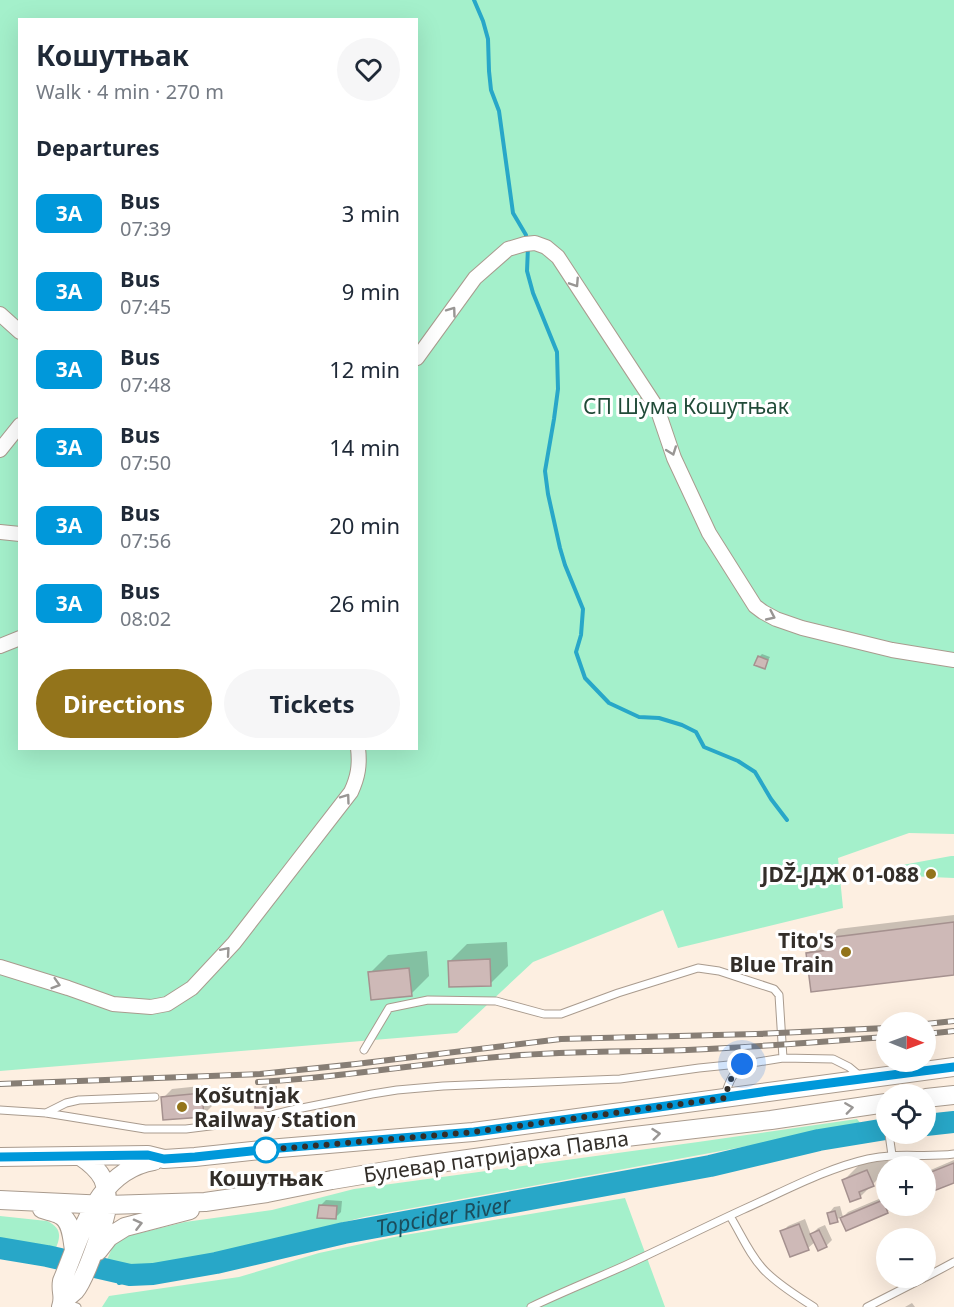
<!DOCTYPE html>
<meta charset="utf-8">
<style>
:root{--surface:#fff;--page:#f6f6f7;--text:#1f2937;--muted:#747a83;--accent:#93741b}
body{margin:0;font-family:"Noto Sans",sans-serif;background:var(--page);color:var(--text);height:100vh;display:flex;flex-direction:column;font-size:22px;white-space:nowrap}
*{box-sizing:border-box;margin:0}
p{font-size:20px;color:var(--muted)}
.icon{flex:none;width:33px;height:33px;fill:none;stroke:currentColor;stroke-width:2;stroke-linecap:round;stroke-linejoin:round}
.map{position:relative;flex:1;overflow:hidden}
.side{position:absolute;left:18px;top:18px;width:400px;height:732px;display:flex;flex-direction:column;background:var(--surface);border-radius:0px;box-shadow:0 6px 24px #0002}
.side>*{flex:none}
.badge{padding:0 12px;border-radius:9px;font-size:21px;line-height:39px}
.needle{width:39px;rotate:91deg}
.controls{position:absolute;left:876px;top:1012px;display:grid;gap:12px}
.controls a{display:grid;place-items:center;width:60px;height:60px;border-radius:50%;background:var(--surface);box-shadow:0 6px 24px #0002;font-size:30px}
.you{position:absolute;width:30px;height:30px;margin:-15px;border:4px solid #fff;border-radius:50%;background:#1a73e8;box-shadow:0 0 0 9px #1a73e833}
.map>.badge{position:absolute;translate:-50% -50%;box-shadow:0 0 0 3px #fff}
h2{padding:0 18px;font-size:22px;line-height:54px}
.round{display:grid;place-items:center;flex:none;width:63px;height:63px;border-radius:32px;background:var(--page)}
.head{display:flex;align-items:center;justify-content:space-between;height:102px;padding:0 18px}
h1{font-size:28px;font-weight:700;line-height:45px}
.cta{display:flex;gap:12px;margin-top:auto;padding:12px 18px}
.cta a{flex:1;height:69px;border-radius:36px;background:var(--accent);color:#fff;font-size:24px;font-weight:700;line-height:69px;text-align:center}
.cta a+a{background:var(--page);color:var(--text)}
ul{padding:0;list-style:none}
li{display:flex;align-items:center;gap:18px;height:78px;padding:0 18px}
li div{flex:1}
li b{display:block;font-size:22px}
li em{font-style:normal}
li .badge{min-width:66px;font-weight:700;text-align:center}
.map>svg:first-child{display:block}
</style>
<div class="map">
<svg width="954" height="1307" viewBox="0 0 954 1307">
<rect width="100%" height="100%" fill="#fdefe1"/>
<path fill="#a4f0cb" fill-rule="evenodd" d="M 0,0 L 954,0 L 954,834 L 909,833 L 838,858 L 843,908 L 678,948 L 663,910 L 533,962 L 457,1033 L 0,1071 ZM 20,20 L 417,20 L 417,748 L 20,748 Z
M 951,856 L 954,856 L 954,878 L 908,876 L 897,866 Z
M 857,1119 L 862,1125 L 364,1217 L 196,1260 L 155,1268 L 142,1268 L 106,1262 L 113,1246 L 119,1240 L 128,1236 L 185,1222 L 272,1210 L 354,1189 L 698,1142 Z
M 625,1198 L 665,1307 L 102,1307 L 109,1296 L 239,1277 L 319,1253 L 399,1236 Z
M 0,1216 L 47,1221 C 62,1228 61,1237 55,1250 L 0,1240 Z"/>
<path fill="#0003" d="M 762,654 L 770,657 L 764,667 L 759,657 Z
M 954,915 L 954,973 L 808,953 L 817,944 L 829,943 L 829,938 L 838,929 Z
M 507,942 L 508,966 L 490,984 L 449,962 L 467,944 Z
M 427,951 L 429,976 L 411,994 L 370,973 L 388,955 Z
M 210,1085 L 212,1106 L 203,1115 L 163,1098 L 172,1089 Z
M 263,1086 L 277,1086 L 277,1101 L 271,1107 L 257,1092 Z
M 885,1153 L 891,1167 L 886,1167 L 886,1171 L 860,1197 L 843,1181 L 862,1162 Z
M 954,1160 L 954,1181 L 926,1193 L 926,1172 Z
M 886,1196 L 886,1206 L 893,1206 L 887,1212 L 847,1229 L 841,1216 L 837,1220 L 829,1213 L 834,1207 L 840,1206 L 843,1217 L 848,1212 Z
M 326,1200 L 342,1201 L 341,1212 L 335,1218 L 320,1206 Z
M 805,1219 L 811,1235 L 818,1228 L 825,1225 L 832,1240 L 826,1246 L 815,1242 L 808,1248 L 782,1232 L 788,1226 Z
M 912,1303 L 915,1307 L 905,1307 Z"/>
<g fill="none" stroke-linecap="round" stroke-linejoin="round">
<path stroke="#28a7c8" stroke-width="4" d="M 474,0 L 483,21 L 488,39 L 489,71 L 491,90 L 499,111 L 513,213 L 526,235 L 526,240
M 528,247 L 527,271 L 533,293 L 557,352 L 558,389 L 554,419 L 545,471 L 548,494 L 560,548 L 565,565 L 583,609 L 581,635 L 576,652 L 585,678 L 609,703 L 639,717 L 659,718 L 682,725 L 696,732 L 704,747 L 738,761 L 755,772 L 771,799 L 787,820
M 119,1283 L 144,1274"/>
<g stroke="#28a7c8" stroke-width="22">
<path d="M 926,1125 L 954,1122"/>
<path id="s1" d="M 0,1248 L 47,1256 L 130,1275 L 153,1274 L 216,1263 L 344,1233 L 710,1166 L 819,1140 L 886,1129"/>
</g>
</g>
<path fill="#ceb9b7" stroke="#a5918f" stroke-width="1.5" d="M 758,656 L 768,660 L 765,669 L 754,665 Z
M 954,922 L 954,975 L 811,992 L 806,953 L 828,950 L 827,938 Z
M 490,959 L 491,986 L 449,987 L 448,961 Z
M 409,968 L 412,996 L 371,1000 L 368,972 Z
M 256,1091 L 272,1091 L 272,1108 L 255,1108 Z
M 202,1093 L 204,1117 L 163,1120 L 161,1097 Z
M 954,1163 L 954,1183 L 926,1194 L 926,1174 Z
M 867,1170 L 874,1186 L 859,1192 L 861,1198 L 850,1202 L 842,1180 Z
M 883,1200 L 888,1213 L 846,1231 L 840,1218 Z
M 319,1205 L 337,1206 L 336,1219 L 317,1218 Z
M 835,1211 L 838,1222 L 830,1224 L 827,1213 Z
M 799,1224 L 809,1250 L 790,1257 L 780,1231 Z
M 819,1230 L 827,1247 L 818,1251 L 810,1234 Z"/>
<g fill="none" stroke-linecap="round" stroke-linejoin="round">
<defs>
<path id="lane" d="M 364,1050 L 389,1008 L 428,1000 L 496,1001 L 544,1014 L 561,1014 L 618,993 L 698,968 L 719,971 L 774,989 L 779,995 L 783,1058
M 725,1095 C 729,1082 733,1073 742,1064
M 883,1106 L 886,1124
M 0,1110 L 46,1113 L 145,1129 L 186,1129 L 242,1122 L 292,1110 L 372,1094 L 397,1090 L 443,1086 L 620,1079 L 699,1068 L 758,1062 L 783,1058 L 833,1059 L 849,1067 L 861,1077
M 46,1113 L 66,1103 L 79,1100 L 155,1097
M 889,1134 L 892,1155
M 730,1216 C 741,1234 750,1256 765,1271 C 780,1286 797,1296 814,1307
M 926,1277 L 954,1262
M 65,1303 L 77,1307
M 531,1307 C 562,1292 595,1279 626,1265 C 665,1247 703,1228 742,1210 C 783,1192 824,1169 868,1159 C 897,1152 925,1158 954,1154
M 867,1307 L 924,1278"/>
<path id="street" d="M 0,314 L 20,332
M 417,358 L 475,278 L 508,249 L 525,244 L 535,243 L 546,247 L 558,257 L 657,408 L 674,458 L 709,533 L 755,606 L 763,612 L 776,619 L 802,628 L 892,650 L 954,660
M 0,450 L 20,425
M 0,532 L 20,534
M 0,646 L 20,638
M 0,967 L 68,988 L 113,1004 L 151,1007 L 167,1004 L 192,988 L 234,943 L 351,792 C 358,777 360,765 358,748"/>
<path id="secondary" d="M 926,1098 L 954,1095
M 0,1157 L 148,1155 L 164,1159 L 195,1157 L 280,1148 L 473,1132 L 954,1067
M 0,1200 L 107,1205 L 205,1202 L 267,1193 L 332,1180 L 410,1167 L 626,1137 L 771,1120 L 886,1103
M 42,1209 C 47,1211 55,1212 60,1215 C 72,1221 72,1239 74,1250
M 98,1251 L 109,1237 L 125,1227 L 190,1210
M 64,1299 C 68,1297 72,1294 75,1291 C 85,1280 105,1222 107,1207 C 107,1198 107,1188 103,1179 C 98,1169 89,1162 80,1156
M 61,1307 C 65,1296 60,1292 62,1281 C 82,1235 95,1171 154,1161"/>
</defs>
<use href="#lane" stroke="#a99b8e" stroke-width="9"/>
<use href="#street" stroke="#a99b8e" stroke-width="16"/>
<use href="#secondary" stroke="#a99b8e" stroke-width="20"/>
<use href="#lane" stroke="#fff" stroke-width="7"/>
<use href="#street" stroke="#fff" stroke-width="14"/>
<use href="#secondary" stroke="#fff" stroke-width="18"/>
<defs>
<path id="rail" d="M 926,1024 L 954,1021
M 926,1034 L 954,1031
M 258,1082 C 342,1078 426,1062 510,1056 C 569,1051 628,1052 687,1050 C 754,1047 820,1042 886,1037
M 0,1084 L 260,1074 L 356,1064 L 561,1039 L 756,1034 L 886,1028"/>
</defs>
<use href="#rail" stroke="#877e75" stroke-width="6"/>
<use href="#rail" stroke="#fff" stroke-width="4" stroke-dasharray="11" stroke-linecap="butt"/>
</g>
<defs><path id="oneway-chevron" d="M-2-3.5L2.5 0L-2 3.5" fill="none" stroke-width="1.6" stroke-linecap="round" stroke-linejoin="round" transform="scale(1.5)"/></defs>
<g stroke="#999694">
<use href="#oneway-chevron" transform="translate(575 283) rotate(57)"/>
<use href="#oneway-chevron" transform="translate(452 311) rotate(-54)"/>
<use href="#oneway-chevron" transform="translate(672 451) rotate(70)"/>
<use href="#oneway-chevron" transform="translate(771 616) rotate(25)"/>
<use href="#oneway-chevron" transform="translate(346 798) rotate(-54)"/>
<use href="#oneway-chevron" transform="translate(226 951) rotate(-49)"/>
<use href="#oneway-chevron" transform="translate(56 984) rotate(17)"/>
<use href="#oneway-chevron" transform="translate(849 1108) rotate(-8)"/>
<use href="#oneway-chevron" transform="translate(656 1134) rotate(-6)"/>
<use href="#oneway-chevron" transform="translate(138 1224) rotate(-14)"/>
</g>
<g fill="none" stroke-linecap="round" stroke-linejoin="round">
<defs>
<path id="line" d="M 0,1157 L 148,1155 L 164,1159 L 195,1157 L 280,1148 L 474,1132 L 666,1106 L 768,1091 L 954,1067"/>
</defs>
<use href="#line" stroke="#fff" stroke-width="14"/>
<use href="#line" stroke="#0098da" stroke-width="9"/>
<path stroke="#332e29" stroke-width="6" stroke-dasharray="0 10.8" d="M 266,1150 L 264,1150 L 474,1132 L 725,1098 C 729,1083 731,1075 742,1064"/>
</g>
<g fill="#93741b" stroke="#fff" stroke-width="2">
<circle cx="931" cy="874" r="6"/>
<circle cx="846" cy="952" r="6"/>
<circle cx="182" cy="1107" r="6"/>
</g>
<circle fill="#fff" stroke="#0098da" stroke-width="3" cx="266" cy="1150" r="12"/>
<g text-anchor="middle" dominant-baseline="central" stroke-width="6" stroke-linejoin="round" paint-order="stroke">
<g font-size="21" fill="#204b38" stroke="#fff">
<text x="686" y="406">СП Шума Кошутњак</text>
</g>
<g font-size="21" font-weight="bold" fill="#332e29" stroke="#fff" text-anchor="end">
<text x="919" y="874">JDŽ-JДЖ 01-088</text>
<text x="834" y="940">Tito's<tspan x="834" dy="24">Blue Train</tspan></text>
<text x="194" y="1095" text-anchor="start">Košutnjak<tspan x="194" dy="24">Railway Station</tspan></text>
</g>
<g font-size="21" fill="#332e29" stroke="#fff">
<text transform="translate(496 1156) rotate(-8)">Булевар патријарха Павла</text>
</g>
<g font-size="21" font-weight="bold" fill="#332e29" stroke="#fff">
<text x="266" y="1178">Кошутњак</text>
</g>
<g font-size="22" font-style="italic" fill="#1b4d5c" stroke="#fff">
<text stroke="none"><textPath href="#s1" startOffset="452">Topcider River</textPath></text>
</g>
</g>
</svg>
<div class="controls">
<a><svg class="needle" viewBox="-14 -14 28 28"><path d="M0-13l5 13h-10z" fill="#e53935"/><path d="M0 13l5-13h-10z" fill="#747a83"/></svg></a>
<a><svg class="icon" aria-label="locate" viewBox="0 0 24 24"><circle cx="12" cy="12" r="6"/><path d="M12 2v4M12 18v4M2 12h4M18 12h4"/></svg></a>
<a>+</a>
<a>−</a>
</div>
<div class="you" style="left:742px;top:1064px"></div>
<section class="side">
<div class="head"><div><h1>Кошутњак</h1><p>Walk · 4 min · 270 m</p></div><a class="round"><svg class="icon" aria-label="heart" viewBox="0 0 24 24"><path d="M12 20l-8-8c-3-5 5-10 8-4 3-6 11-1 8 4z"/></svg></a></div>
<h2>Departures</h2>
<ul>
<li><span class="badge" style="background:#0098da;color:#fff">3A</span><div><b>Bus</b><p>07:39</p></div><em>3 min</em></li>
<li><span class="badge" style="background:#0098da;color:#fff">3A</span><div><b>Bus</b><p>07:45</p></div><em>9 min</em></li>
<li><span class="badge" style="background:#0098da;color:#fff">3A</span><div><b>Bus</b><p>07:48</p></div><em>12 min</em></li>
<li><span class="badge" style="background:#0098da;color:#fff">3A</span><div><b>Bus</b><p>07:50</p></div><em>14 min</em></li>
<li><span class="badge" style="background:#0098da;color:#fff">3A</span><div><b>Bus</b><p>07:56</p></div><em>20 min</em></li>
<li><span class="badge" style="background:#0098da;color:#fff">3A</span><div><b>Bus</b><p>08:02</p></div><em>26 min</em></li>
</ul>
<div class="cta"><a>Directions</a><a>Tickets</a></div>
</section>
</div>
